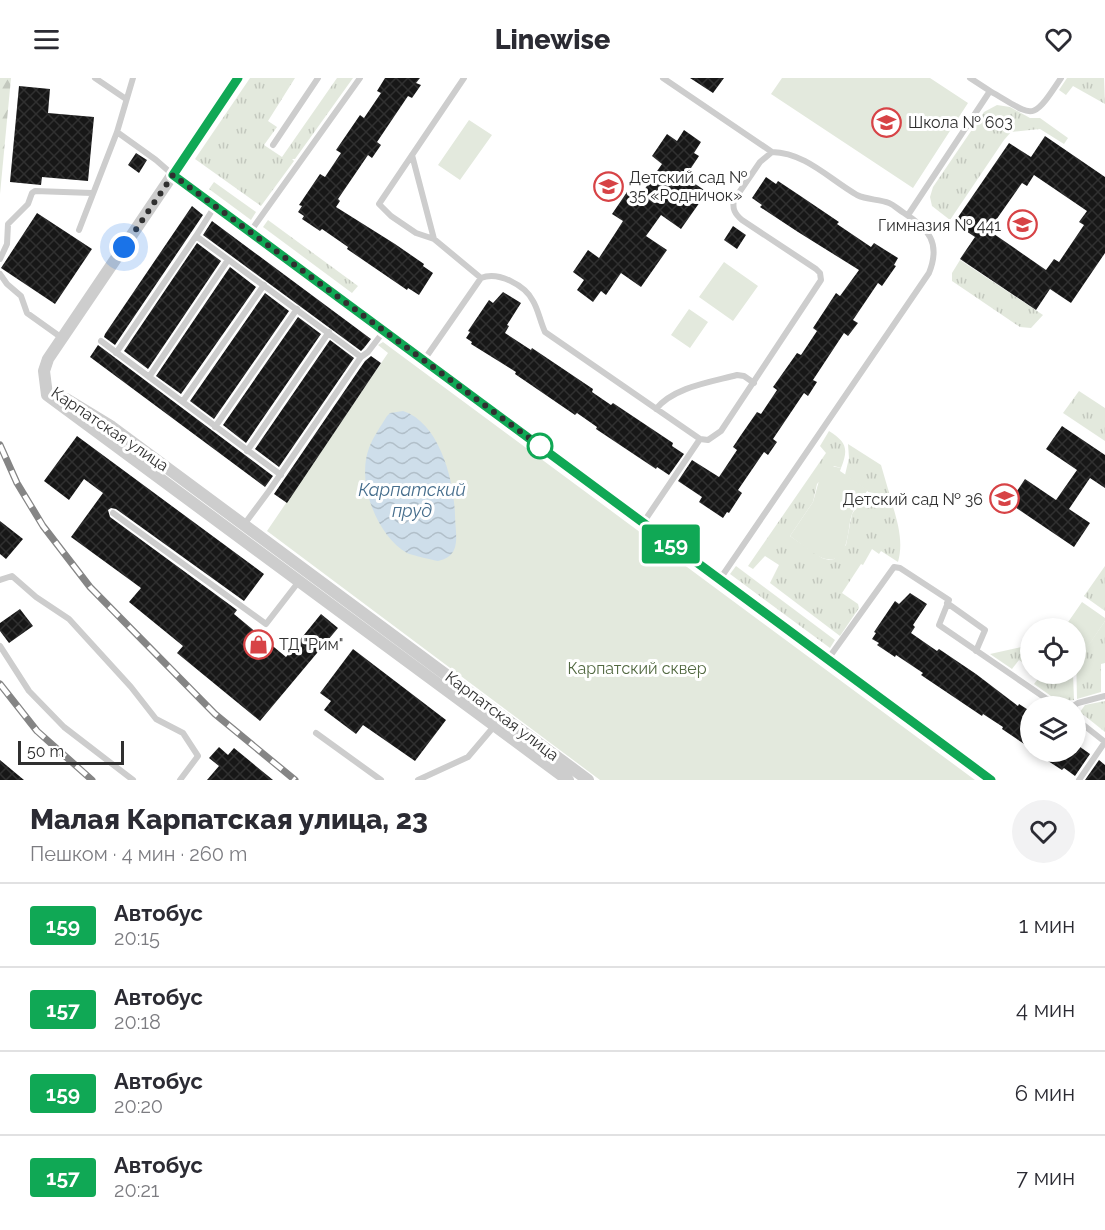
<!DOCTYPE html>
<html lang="ru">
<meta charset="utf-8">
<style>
:root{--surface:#fff;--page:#f2f2f3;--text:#2b2b33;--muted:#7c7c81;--line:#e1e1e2}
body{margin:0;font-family:Raleway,sans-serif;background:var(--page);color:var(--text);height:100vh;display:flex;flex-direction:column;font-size:22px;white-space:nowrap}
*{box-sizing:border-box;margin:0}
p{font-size:20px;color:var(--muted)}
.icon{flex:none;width:33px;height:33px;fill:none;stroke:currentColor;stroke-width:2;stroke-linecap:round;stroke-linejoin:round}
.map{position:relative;height:702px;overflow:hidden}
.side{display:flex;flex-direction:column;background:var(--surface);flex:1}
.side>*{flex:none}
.badge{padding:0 12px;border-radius:4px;font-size:21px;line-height:39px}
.buttons{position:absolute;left:1020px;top:540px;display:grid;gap:12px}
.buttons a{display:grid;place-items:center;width:66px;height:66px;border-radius:50%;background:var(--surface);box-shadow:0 3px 9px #0003;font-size:30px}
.scale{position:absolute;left:18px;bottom:15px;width:106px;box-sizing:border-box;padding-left:6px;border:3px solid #303030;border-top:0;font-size:16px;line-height:21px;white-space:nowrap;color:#303030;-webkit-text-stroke:4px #fff;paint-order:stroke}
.you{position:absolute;width:30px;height:30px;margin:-15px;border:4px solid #fff;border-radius:50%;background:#1a73e8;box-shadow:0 0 0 9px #1a73e833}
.map>.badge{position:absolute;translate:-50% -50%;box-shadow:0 0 0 3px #fff}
.round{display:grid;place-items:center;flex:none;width:63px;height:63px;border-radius:32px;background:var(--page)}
.overview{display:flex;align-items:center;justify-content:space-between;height:102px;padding:0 30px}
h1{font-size:28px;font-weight:800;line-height:45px}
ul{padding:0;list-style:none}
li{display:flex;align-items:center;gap:18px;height:84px;padding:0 30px;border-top:2px solid var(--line)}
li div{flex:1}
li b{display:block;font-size:22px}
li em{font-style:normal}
li .badge{min-width:66px;font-weight:700;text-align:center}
header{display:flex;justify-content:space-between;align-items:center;height:78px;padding:0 30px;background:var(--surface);font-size:27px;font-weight:800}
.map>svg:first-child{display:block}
</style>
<header><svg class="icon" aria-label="menu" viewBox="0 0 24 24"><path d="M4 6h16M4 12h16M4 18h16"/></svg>Linewise<svg class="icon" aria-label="heart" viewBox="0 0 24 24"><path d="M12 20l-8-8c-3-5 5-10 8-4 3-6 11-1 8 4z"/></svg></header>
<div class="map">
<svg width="1105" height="702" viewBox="0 0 1105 702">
<defs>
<pattern id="grass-tufts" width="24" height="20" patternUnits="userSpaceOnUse" patternTransform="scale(1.5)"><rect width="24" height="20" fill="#e3e9dd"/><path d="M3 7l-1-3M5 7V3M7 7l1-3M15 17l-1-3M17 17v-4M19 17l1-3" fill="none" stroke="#c3c8be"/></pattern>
<pattern id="forest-firs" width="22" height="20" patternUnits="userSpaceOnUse" patternTransform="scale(1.5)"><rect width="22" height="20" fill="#e3e9dd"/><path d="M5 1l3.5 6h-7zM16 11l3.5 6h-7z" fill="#c3c8be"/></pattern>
<pattern id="water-waves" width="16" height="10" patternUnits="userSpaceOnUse" patternTransform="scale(1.5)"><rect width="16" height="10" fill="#cedeea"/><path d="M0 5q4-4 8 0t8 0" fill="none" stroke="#b1bfc9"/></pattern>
<pattern id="building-cross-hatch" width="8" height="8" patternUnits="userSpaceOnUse" patternTransform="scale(1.5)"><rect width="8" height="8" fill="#171717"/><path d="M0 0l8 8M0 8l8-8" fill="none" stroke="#303030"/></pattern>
</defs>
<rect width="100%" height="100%" fill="#fff"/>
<path fill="url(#grass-tufts)" d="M 250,0 L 295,0 L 268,43 L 277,49 L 264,67 L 282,79 L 337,0 L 353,0 L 295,81 L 292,81 L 294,83 L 261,128 L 195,81 Z
M 1067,0 L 1104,0 L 1105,26 L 1073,8 L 1066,17 L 1059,12 Z
M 997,27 L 1010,29 L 1030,40 L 1040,40 L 1068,60 L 1064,66 L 1040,51 L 1011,54 L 1004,62 L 950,142 L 932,128 L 930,119 L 933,109 L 984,34 Z
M 214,104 L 256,134 L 251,142 L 209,111 Z
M 268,142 L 358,208 L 352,215 L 263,149 Z
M 960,182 L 1043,237 L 1031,250 L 1020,249 L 952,203 L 952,195 Z
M 1079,313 L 1105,330 L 1105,363 L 1063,335 Z
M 829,353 C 846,364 849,370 841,390 L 834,388 L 817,406 L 813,424 L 790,458 L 822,480 L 829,482 L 834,481 L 846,467 L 852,436 L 863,420 L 875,423 L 891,422 C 897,442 904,463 898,484 L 881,473 L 879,476 L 872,471 L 863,487 L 861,486 L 842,515 L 858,526 L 859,530 L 840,558 L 770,505 L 779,487 L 765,478 L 753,491 L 748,488 L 826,375 L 820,368 Z
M 848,366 L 881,387 L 890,418 L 868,414 L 867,412 L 845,397 L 849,380 Z
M 736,488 L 835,562 L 830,570 L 730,496 Z
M 1105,488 L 1105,533 L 1084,518 Z
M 1105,543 L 1105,585 L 1101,586 L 1101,614 L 1077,621 L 1076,576 L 1081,578 Z
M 1030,567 L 1030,585 L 1028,588 L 1019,582 L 1012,591 L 990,576 Z
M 1038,596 L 1073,596 L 1074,622 L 1058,623 L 1034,606 L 1041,597 Z
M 1105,623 L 1105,654 L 1080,634 L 1085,627 Z"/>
<path fill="url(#forest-firs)" d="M 0,0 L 11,0 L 0,116 Z"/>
<path fill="#e3e9dd" d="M 782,0 L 930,0 L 968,25 L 913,110 L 771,16 Z
M 469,42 L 492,57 L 460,102 L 438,87 Z
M 724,184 L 758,208 L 733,243 L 699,219 Z
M 689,231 L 708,244 L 690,270 L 671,257 Z
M 383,264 L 975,702 L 600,702 L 267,453 L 388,275 L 378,267 Z
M 831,388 L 841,390 L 840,393 L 868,412 C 863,419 855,428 852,436 C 847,449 850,486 826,481 C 816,479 799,464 790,458 L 813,424 L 820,399 Z
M 1082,524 L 1105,540 L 1105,543 L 1081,579 L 1076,575 L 1076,550 L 1064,550 Z"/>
<path fill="url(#water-waves)" d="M 403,333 C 440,345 454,403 455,437 C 455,455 463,478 438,483 C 432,482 412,477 407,475 C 377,458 356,404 369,370 C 373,359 381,348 387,338 L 390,335 Z"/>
<path fill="url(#building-cross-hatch)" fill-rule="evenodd" d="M 385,0 L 420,0 L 416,5 L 421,7 L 412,20 L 408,18 L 377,64 L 381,67 L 372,80 L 368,77 L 338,121 L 340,123 L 336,129 L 395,166 L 424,186 L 423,188 L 433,195 L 419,217 L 408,210 L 407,212 L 347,171 L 348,169 L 322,151 L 320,153 L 302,141 L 304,138 L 298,134 L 302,128 L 299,127 L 320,96 L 325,99 L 341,75 L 336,72 L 360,37 L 364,40 L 381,15 L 377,13 Z
M 690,0 L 724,0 L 713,15 Z
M 19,8 L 50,11 L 48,35 L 94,39 L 88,103 L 42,99 L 41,107 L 10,104 Z
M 684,52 L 701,64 L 694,75 L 699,78 L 685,99 L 707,114 L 681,151 L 661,137 L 646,158 L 667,172 L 641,209 L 621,195 L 606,217 L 601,213 L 593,224 L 577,212 L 584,202 L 573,194 L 588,172 L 599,180 L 616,154 L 623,143 L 612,136 L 627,114 L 638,121 L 655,96 L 662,86 L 652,78 L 667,56 L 677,63 Z
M 1045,58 L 1105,99 L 1105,175 L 1071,225 L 1050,211 L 1036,232 L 960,181 L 975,159 L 954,145 L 1009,65 L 1031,79 ZM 1034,97 L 1087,133 L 1079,144 L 1084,147 L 1059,184 L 1054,181 L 1046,192 L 994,156 L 1001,146 L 996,142 L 1022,105 L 1027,108 Z
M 136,75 L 147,82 L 139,95 L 128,87 Z
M 766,99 L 776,106 L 778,103 L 802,119 L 839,144 L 837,146 L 871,169 L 874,165 L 898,180 L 894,187 L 896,188 L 882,208 L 878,205 L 853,242 L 858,245 L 848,258 L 844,255 L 813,302 L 817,304 L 808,318 L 804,315 L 773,361 L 777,364 L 768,377 L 764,374 L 738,412 L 742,415 L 729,435 L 727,434 L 723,440 L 699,424 L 702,419 L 678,403 L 692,382 L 719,399 L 737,372 L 733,369 L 741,357 L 757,334 L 761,336 L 777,312 L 773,309 L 797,275 L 801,277 L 817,253 L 813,250 L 836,215 L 840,218 L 859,192 L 798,154 L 760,129 L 762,127 L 752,120 Z
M 192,128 L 203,137 L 115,267 L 104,259 L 105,256 Z
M 37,135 L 92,171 L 55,226 L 1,190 Z
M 212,143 L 371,261 L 364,270 L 361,273 L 203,157 Z
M 733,148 L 746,157 L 737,171 L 724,162 Z
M 197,165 L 221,183 L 148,291 L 124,273 Z
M 230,189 L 256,209 L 181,316 L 156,298 Z
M 503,214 L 521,225 L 507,247 L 509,248 L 505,255 L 531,272 L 532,270 L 593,311 L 592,314 L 611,327 L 613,325 L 673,365 L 672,368 L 684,376 L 669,397 L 657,389 L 656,391 L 596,351 L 597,349 L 577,335 L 575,337 L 515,296 L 516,294 L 471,266 L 472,264 L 466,260 L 470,254 L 468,253 L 489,222 L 493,225 Z
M 265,215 L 289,233 L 214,341 L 190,323 Z
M 298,239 L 321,256 L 246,365 L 223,347 Z
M 330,262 L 354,280 L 279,389 L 255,371 Z
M 98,267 L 273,398 L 265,409 L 90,279 Z
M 371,278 L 381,285 L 287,425 L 274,416 L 365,283 Z
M 1062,348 L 1105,377 L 1105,410 L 1090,400 L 1069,431 L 1090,445 L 1074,469 L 1009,425 L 1025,401 L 1056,422 L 1077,392 L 1046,371 Z
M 77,358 L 264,496 L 244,523 L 116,431 L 111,430 L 108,432 L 110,439 L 237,532 L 234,536 L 286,579 L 321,536 L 338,550 L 260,643 L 177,575 L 183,568 L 129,524 L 141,510 L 71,459 L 103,415 L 84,401 L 69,422 L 44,403 Z
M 0,443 L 23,461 L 6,481 L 0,476 Z
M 910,515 L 927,526 L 913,547 L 915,549 L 911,555 L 937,573 L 939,571 L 976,596 L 1018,628 L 1019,626 L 1030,633 L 1030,670 L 1002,651 L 1003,649 L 983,636 L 982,638 L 921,597 L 923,595 L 896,577 L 895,579 L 877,567 L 879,565 L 872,561 L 876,555 L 874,554 L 895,523 L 899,526 Z
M 20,531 L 33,548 L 9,565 L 0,553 L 0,545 Z
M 353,571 L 446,642 L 415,683 L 363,647 L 356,656 L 324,632 L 331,623 L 320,615 Z
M 1076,666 L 1090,676 L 1075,698 L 1064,690 L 1062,692 L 1034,674 L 1076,674 Z
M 219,669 L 228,677 L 234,670 L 273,702 L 207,702 L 219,688 L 209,680 Z
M 0,682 L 24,702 L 0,702 Z
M 1099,682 L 1105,687 L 1105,702 L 1085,702 Z"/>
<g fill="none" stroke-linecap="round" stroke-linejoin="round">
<path stroke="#cdcdcd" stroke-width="6" d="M 95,0 L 126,21
M 464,0 L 379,126 L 391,138 L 416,155 L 434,161 L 481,200
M 663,0 L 772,74
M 970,0 L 990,13
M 117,54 L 156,82 L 172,96
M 273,67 L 318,0
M 412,77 L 434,161
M 908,137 L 990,13 C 1035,39 1031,45 1061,0
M 79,152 L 117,54 L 133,0
M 250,154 L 360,0
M 196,158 L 215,128
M 0,181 L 7,166 L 8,146 L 28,126 L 32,115 L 35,113 L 92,115
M 0,196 L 7,206 L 21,218 L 27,235 L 62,260
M 101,263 L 281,397
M 116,275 L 196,158 L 361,279
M 424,282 L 481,200 C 498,193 525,207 533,223 C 538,231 540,243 545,254 L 700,361 L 708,362 L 721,353 L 821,202 L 820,195 L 816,191 L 742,142 C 735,136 732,131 734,122 L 760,84 L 772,74 C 806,75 829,101 857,117 C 867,122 879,121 889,125 C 894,127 899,132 904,135 C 929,151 941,165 929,195 L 720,501
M 149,299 L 228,182
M 183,323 L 264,207
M 656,331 C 674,309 711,304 737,297 L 744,298 L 754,305
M 215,349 L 297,231
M 247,373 L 329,254
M 113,435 L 266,546 L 300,502
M 643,445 L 700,361
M 243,448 L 269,413 L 361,279 L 368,274 L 384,253
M 0,502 L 12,498 L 36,519 L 69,541 L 131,609 L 156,641 L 183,655 L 198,678 L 180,702
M 947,525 L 985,552 L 976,573
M 0,568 L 29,613 L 64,649 L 133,702
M 828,581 L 894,489 L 900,490 L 949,522 L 939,547 L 1057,628
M 1073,628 L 1078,625 L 1105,618
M 1076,641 L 1105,664
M 316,655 L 381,702
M 418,702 L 468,679 L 496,646
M 1079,702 L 1105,664"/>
<path stroke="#cdcdcd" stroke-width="12" d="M 238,0 L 48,281 L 44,293 L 47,317 L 568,702
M 173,97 L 991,702
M 66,321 L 112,349 L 588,702"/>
<defs>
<path id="rail" d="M 0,367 L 17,405 L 43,448 L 90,509 L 215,636 L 295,702
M 0,606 L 37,653 L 92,702"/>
</defs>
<use href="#rail" stroke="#858585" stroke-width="7"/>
<use href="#rail" stroke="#fff" stroke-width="4.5" stroke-dasharray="14" stroke-linecap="butt"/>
</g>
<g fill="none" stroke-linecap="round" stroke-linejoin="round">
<defs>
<path id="line" d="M 238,0 L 173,97 L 991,702"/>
</defs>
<use href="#line" stroke="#fff" stroke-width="14"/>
<use href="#line" stroke="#10a855" stroke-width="9"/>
<path stroke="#303030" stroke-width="6" stroke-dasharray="0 10.8" d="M 124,169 L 173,97 L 540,368"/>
</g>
<defs>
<symbol id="school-ring" viewBox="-11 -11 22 22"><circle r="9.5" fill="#fff" stroke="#d74346" stroke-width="1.5"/><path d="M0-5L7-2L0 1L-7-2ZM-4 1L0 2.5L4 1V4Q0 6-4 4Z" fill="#d74346"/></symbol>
<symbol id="shop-ring" viewBox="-11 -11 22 22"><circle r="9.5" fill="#fff" stroke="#d74346" stroke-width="1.5"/><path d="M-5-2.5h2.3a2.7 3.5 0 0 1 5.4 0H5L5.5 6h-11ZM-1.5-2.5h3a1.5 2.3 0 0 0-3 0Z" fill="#d74346"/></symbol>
</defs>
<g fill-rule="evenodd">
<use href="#school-ring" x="870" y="28" width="33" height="33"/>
<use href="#school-ring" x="592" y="92" width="33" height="33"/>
<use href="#school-ring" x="1006" y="130" width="33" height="33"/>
<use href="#school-ring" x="988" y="404" width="33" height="33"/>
<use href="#shop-ring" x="242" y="550" width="33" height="33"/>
</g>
<circle fill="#fff" stroke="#10a855" stroke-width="3" cx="540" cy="368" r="12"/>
<g text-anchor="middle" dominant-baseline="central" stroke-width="6" stroke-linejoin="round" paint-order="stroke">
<g font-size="16" fill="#303030" stroke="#fff" text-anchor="start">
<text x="908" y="44">Школа № 603</text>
<text x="629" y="99">Детский сад №<tspan x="629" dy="18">35 «Родничок»</tspan></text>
<text x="1001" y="147" text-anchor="end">Гимназия № 441</text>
<text x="983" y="421" text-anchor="end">Детский сад № 36</text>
<text x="279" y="566">ТД "Рим"</text>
</g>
<g font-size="16" fill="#303030" stroke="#fff">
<text transform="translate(110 351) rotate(34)">Карпатская улица</text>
<text transform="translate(502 638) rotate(37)">Карпатская улица</text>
</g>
<g font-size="16" fill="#526941" stroke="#fff">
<text x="637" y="590">Карпатский сквер</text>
</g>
<g font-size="18" font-style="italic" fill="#456d8c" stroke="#fff">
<text x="412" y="411">Карпатский<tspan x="412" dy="21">пруд</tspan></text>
</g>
</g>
</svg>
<div class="buttons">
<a><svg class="icon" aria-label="locate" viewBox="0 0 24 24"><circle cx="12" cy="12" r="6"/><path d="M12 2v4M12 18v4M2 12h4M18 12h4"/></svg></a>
<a><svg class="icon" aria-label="layers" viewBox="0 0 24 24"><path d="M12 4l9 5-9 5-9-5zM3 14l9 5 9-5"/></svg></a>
</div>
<div class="scale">50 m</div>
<div class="you" style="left:124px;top:169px"></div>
<b class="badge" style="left:671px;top:466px;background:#10a855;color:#fff">159</b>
</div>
<section class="side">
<div class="overview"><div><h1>Малая Карпатская улица, 23</h1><p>Пешком · 4 мин · 260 m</p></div><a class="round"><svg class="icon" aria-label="heart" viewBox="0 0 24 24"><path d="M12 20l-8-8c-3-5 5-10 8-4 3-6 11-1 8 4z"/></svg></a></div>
<ul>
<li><span class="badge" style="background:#10a855;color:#fff">159</span><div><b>Автобус</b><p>20:15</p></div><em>1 мин</em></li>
<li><span class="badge" style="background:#10a855;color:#fff">157</span><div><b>Автобус</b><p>20:18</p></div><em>4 мин</em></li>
<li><span class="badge" style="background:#10a855;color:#fff">159</span><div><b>Автобус</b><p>20:20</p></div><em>6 мин</em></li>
<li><span class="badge" style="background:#10a855;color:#fff">157</span><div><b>Автобус</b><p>20:21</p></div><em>7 мин</em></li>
</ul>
</section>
